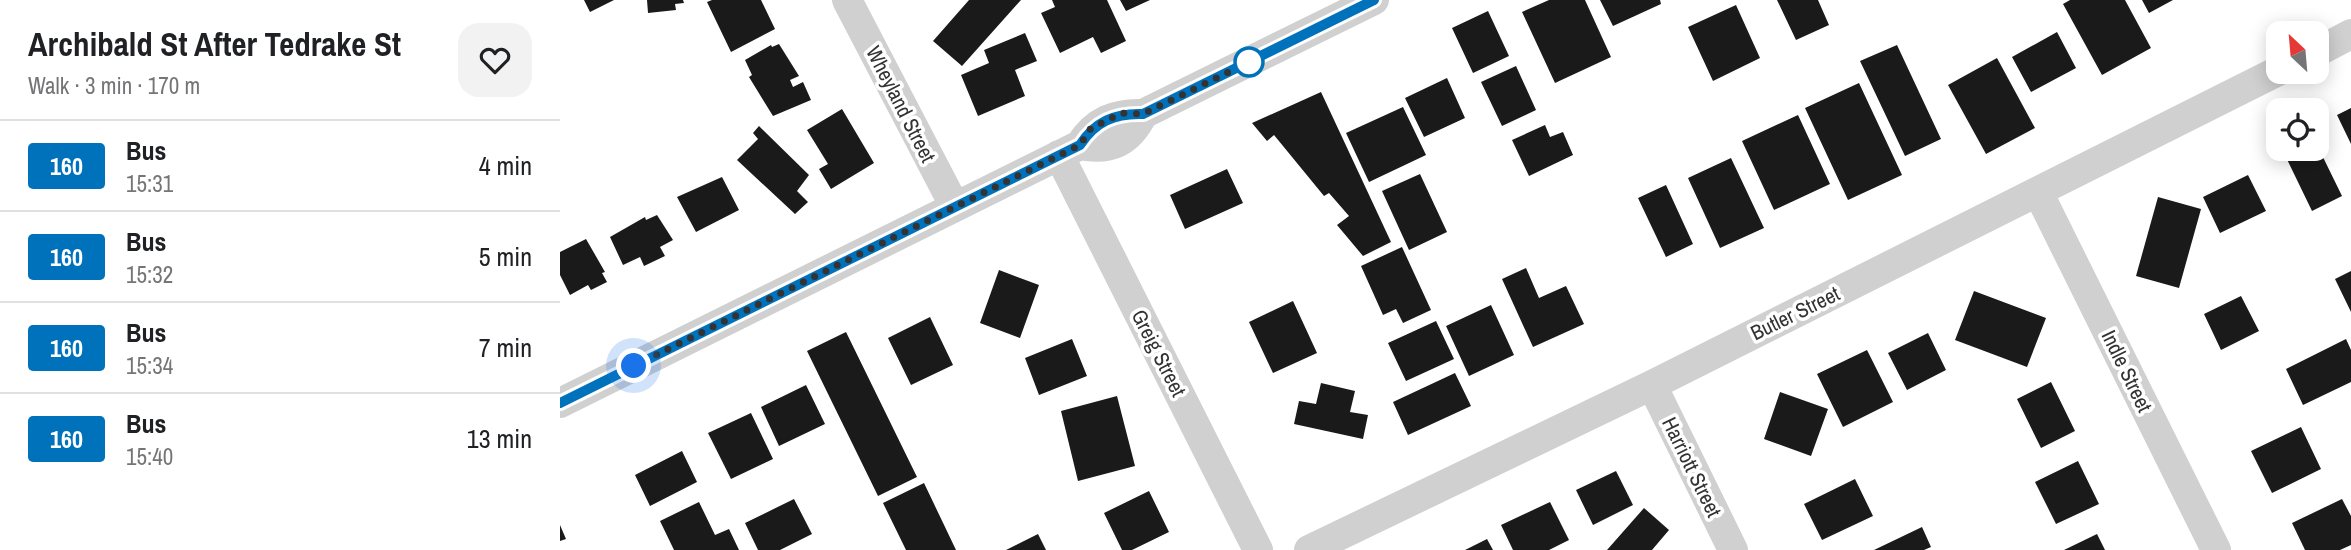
<!DOCTYPE html>
<meta charset="utf-8">
<style>
:root{--surface:#fff;--page:#f2f2f2;--text:#202124;--muted:#757577;--line:#e0e0e0}
body{margin:0;font-family:"Archivo Narrow",sans-serif;background:var(--page);color:var(--text);height:100vh;display:flex;flex-direction:column;font-size:26px;white-space:nowrap}
*{box-sizing:border-box;margin:0}
p{font-size:23px;color:var(--muted)}
.icon{flex:none;width:38px;height:38px;fill:none;stroke:currentColor;stroke-width:2;stroke-linecap:round;stroke-linejoin:round}
.map{position:relative;flex:1;overflow:hidden}
.details{display:flex;flex-direction:column;background:var(--surface);width:560px}
.details>*{flex:none}
.badge{padding:0 14px;border-radius:5px;font-size:24px;line-height:46px}
.needle{width:46px;rotate:334deg}
.fabs{position:absolute;left:1706px;top:21px;display:grid;gap:14px}
.fabs a{display:grid;place-items:center;width:63px;height:63px;border-radius:14px;background:var(--surface);box-shadow:0 4px 18px #0003;font-size:35px}
.you{position:absolute;width:35px;height:35px;margin:-18px;border:5px solid #fff;border-radius:50%;background:#1a73e8;box-shadow:0 0 0 10px #1a73e833}
.map>.badge{position:absolute;translate:-50% -50%;box-shadow:0 0 0 4px #fff}
.round{display:grid;place-items:center;flex:none;width:74px;height:74px;border-radius:21px;background:var(--page)}
.headline{display:flex;align-items:center;justify-content:space-between;height:119px;padding:0 28px}
h1{font-size:33px;font-weight:700;line-height:52px}
ul{padding:0;list-style:none}
li{display:flex;align-items:center;gap:21px;height:91px;padding:0 28px;border-top:2px solid var(--line)}
li div{flex:1}
li b{display:block;font-size:26px}
li em{font-style:normal}
li .badge{min-width:77px;font-weight:700;text-align:center}
main{display:flex;flex:1;min-height:0}
.map>svg:first-child{display:block}
</style>
<main>
<section class="details">
<div class="headline"><div><h1>Archibald St After Tedrake St</h1><p>Walk · 3 min · 170 m</p></div><a class="round"><svg class="icon" aria-label="heart" viewBox="0 0 24 24"><path d="M12 20l-8-8c-3-5 5-10 8-4 3-6 11-1 8 4z"/></svg></a></div>
<ul>
<li><span class="badge" style="background:#0072bc;color:#fff">160</span><div><b>Bus</b><p>15:31</p></div><em>4 min</em></li>
<li><span class="badge" style="background:#0072bc;color:#fff">160</span><div><b>Bus</b><p>15:32</p></div><em>5 min</em></li>
<li><span class="badge" style="background:#0072bc;color:#fff">160</span><div><b>Bus</b><p>15:34</p></div><em>7 min</em></li>
<li><span class="badge" style="background:#0072bc;color:#fff">160</span><div><b>Bus</b><p>15:40</p></div><em>13 min</em></li>
</ul>
</section>
<div class="map">
<svg width="1791" height="550" viewBox="0 0 1791 550">
<rect width="100%" height="100%" fill="#fff"/>
<path fill="#1a1a1a" d="M 24,0 L 54,0 L 30,12 Z
M 87,0 L 123,0 L 124,3 L 115,4 L 116,10 L 88,13 Z
M 152,0 L 201,0 L 215,29 L 171,52 L 147,2 Z
M 409,0 L 461,0 L 402,66 L 373,41 Z
M 492,0 L 547,0 L 566,41 L 541,53 L 533,37 L 500,53 L 481,13 L 495,7 Z
M 560,0 L 590,0 L 566,11 Z
M 989,0 L 1025,0 L 1051,57 L 995,83 L 962,12 Z
M 1040,0 L 1100,0 L 1101,4 L 1053,26 Z
M 1217,0 L 1258,0 L 1269,25 L 1236,40 Z
M 1510,0 L 1565,0 L 1591,48 L 1542,75 L 1503,4 Z
M 1582,0 L 1613,0 L 1589,13 Z
M 1176,5 L 1200,58 L 1153,81 L 1128,27 Z
M 928,11 L 949,56 L 913,73 L 892,28 Z
M 1497,32 L 1516,68 L 1471,92 L 1452,57 Z
M 465,33 L 477,61 L 455,70 L 465,96 L 418,116 L 401,75 L 429,63 L 424,50 Z
M 219,44 L 239,76 L 230,80 L 233,87 L 243,82 L 251,100 L 213,116 L 189,77 L 192,75 L 185,60 L 211,45 L 212,47 Z
M 1337,45 L 1381,139 L 1345,156 L 1300,61 Z
M 1437,58 L 1475,128 L 1426,154 L 1388,85 Z
M 956,66 L 976,110 L 942,126 L 921,82 Z
M 887,78 L 905,118 L 864,137 L 845,98 Z
M 1299,83 L 1342,175 L 1288,200 L 1245,108 Z
M 761,92 L 831,242 L 803,256 L 777,225 L 789,216 L 769,193 L 764,196 L 714,135 L 707,141 L 692,123 Z
M 843,107 L 866,155 L 809,182 L 786,133 Z
M 1791,108 L 1791,144 L 1777,115 Z
M 282,109 L 314,163 L 271,189 L 259,169 L 268,164 L 247,130 Z
M 1238,115 L 1270,184 L 1214,210 L 1182,141 Z
M 985,125 L 990,137 L 1003,132 L 1013,155 L 969,176 L 952,140 Z
M 199,126 L 249,175 L 237,191 L 248,202 L 235,214 L 177,160 L 198,139 L 193,133 Z
M 1722,149 L 1759,149 L 1782,196 L 1752,211 Z
M 1171,158 L 1204,228 L 1160,248 L 1128,178 Z
M 667,169 L 683,203 L 625,229 L 610,195 Z
M 860,174 L 887,232 L 849,250 L 822,191 Z
M 1688,175 L 1706,211 L 1660,233 L 1643,197 Z
M 162,177 L 179,210 L 136,232 L 117,197 Z
M 1106,185 L 1133,244 L 1106,257 L 1078,198 Z
M 1598,197 L 1641,209 L 1619,288 L 1576,276 Z
M 97,215 L 113,240 L 100,247 L 105,256 L 84,266 L 80,257 L 63,265 L 50,237 L 85,217 L 86,220 Z
M 26,239 L 45,272 L 42,273 L 47,282 L 31,290 L 28,285 L 10,295 L 0,275 L 0,252 Z
M 842,247 L 871,310 L 843,323 L 836,309 L 823,315 L 801,266 Z
M 966,268 L 979,298 L 1006,286 L 1024,324 L 973,347 L 942,279 Z
M 439,270 L 479,285 L 460,338 L 420,323 Z
M 1791,271 L 1791,312 L 1775,279 Z
M 1414,291 L 1486,318 L 1467,367 L 1395,340 Z
M 1681,296 L 1699,331 L 1661,350 L 1644,314 Z
M 733,301 L 757,353 L 713,373 L 689,322 Z
M 931,305 L 954,355 L 909,376 L 886,326 Z
M 370,317 L 393,365 L 351,385 L 328,338 Z
M 876,321 L 894,359 L 846,381 L 828,343 Z
M 286,332 L 357,477 L 318,496 L 247,351 Z
M 1368,333 L 1386,370 L 1347,390 L 1328,353 Z
M 512,339 L 527,376 L 479,395 L 465,358 Z
M 1786,339 L 1791,350 L 1791,382 L 1743,405 L 1726,369 Z
M 1307,350 L 1333,402 L 1283,427 L 1257,374 Z
M 895,373 L 911,406 L 848,435 L 833,402 Z
M 1491,382 L 1515,431 L 1481,448 L 1457,399 Z
M 761,383 L 795,391 L 790,412 L 808,415 L 803,439 L 734,424 L 739,401 L 756,404 Z
M 246,385 L 265,424 L 219,446 L 201,407 Z
M 1220,392 L 1268,409 L 1251,456 L 1204,439 Z
M 557,396 L 575,466 L 518,481 L 501,411 Z
M 191,413 L 213,459 L 171,479 L 148,433 Z
M 1741,427 L 1761,469 L 1712,493 L 1691,451 Z
M 122,451 L 137,482 L 90,506 L 75,475 Z
M 1518,461 L 1539,504 L 1496,524 L 1475,482 Z
M 1056,471 L 1073,505 L 1033,525 L 1016,490 Z
M 1295,479 L 1313,516 L 1262,540 L 1244,504 Z
M 364,483 L 396,550 L 346,550 L 323,503 Z
M 589,491 L 609,532 L 572,550 L 562,550 L 544,513 Z
M 234,499 L 252,534 L 220,550 L 198,550 L 185,523 Z
M 1782,499 L 1791,516 L 1791,545 L 1780,550 L 1745,550 L 1732,523 Z
M 139,502 L 155,535 L 169,529 L 179,550 L 114,550 L 100,521 Z
M 990,502 L 1009,540 L 989,550 L 953,550 L 941,525 Z
M 1084,508 L 1109,530 L 1092,550 L 1047,550 Z
M 0,525 L 6,539 L 0,541 Z
M 1362,527 L 1371,547 L 1364,550 L 1314,550 Z
M 478,534 L 486,550 L 446,550 Z
M 1537,534 L 1545,550 L 1504,550 Z
M 927,539 L 933,550 L 905,550 Z"/>
<g fill="none" stroke-linecap="round" stroke-linejoin="round">
<path stroke="#d0d0d0" stroke-width="30" d="M 287,0 L 395,207
M 1757,52 L 1791,34
M 520,145 C 551,151 569,142 583,114
M 499,155 L 698,550
M 1478,192 L 1656,550
M 1092,385 L 1173,550
M 0,403 L 520,145 C 535,121 555,113 583,114 L 814,0
M 749,550 L 1092,385 L 1718,71"/>
</g>
<g fill="none" stroke-linecap="round" stroke-linejoin="round">
<defs>
<path id="line" d="M 0,403 L 520,145 C 535,122 554,113 583,114 L 814,0"/>
</defs>
<use href="#line" stroke="#fff" stroke-width="16"/>
<use href="#line" stroke="#0072bc" stroke-width="10"/>
<path stroke="#333" stroke-width="7" stroke-dasharray="0 12.6" d="M 74,366 L 520,145 L 531,128 L 546,121 L 561,113 L 583,114 L 689,62"/>
</g>
<circle fill="#fff" stroke="#0072bc" stroke-width="3.5" cx="689" cy="62" r="14"/>
<g text-anchor="middle" dominant-baseline="central" stroke-width="7" stroke-linejoin="round" paint-order="stroke">
<g font-size="21" fill="#333" stroke="#fff">
<text transform="translate(341 104) rotate(63)">Wheyland Street</text>
<text transform="translate(1235 313) rotate(-26)">Butler Street</text>
<text transform="translate(599 353) rotate(63)">Greig Street</text>
<text transform="translate(1567 371) rotate(64)">Indle Street</text>
<text transform="translate(1132 467) rotate(64)">Harriott Street</text>
</g>
</g>
</svg>
<div class="fabs">
<a><svg class="needle" viewBox="-14 -14 28 28"><path d="M0-13l5 13h-10z" fill="#e53935"/><path d="M0 13l5-13h-10z" fill="#757577"/></svg></a>
<a><svg class="icon" aria-label="locate" viewBox="0 0 24 24"><circle cx="12" cy="12" r="6"/><path d="M12 2v4M12 18v4M2 12h4M18 12h4"/></svg></a>
</div>
<div class="you" style="left:74px;top:366px"></div>
</div>
</main>
